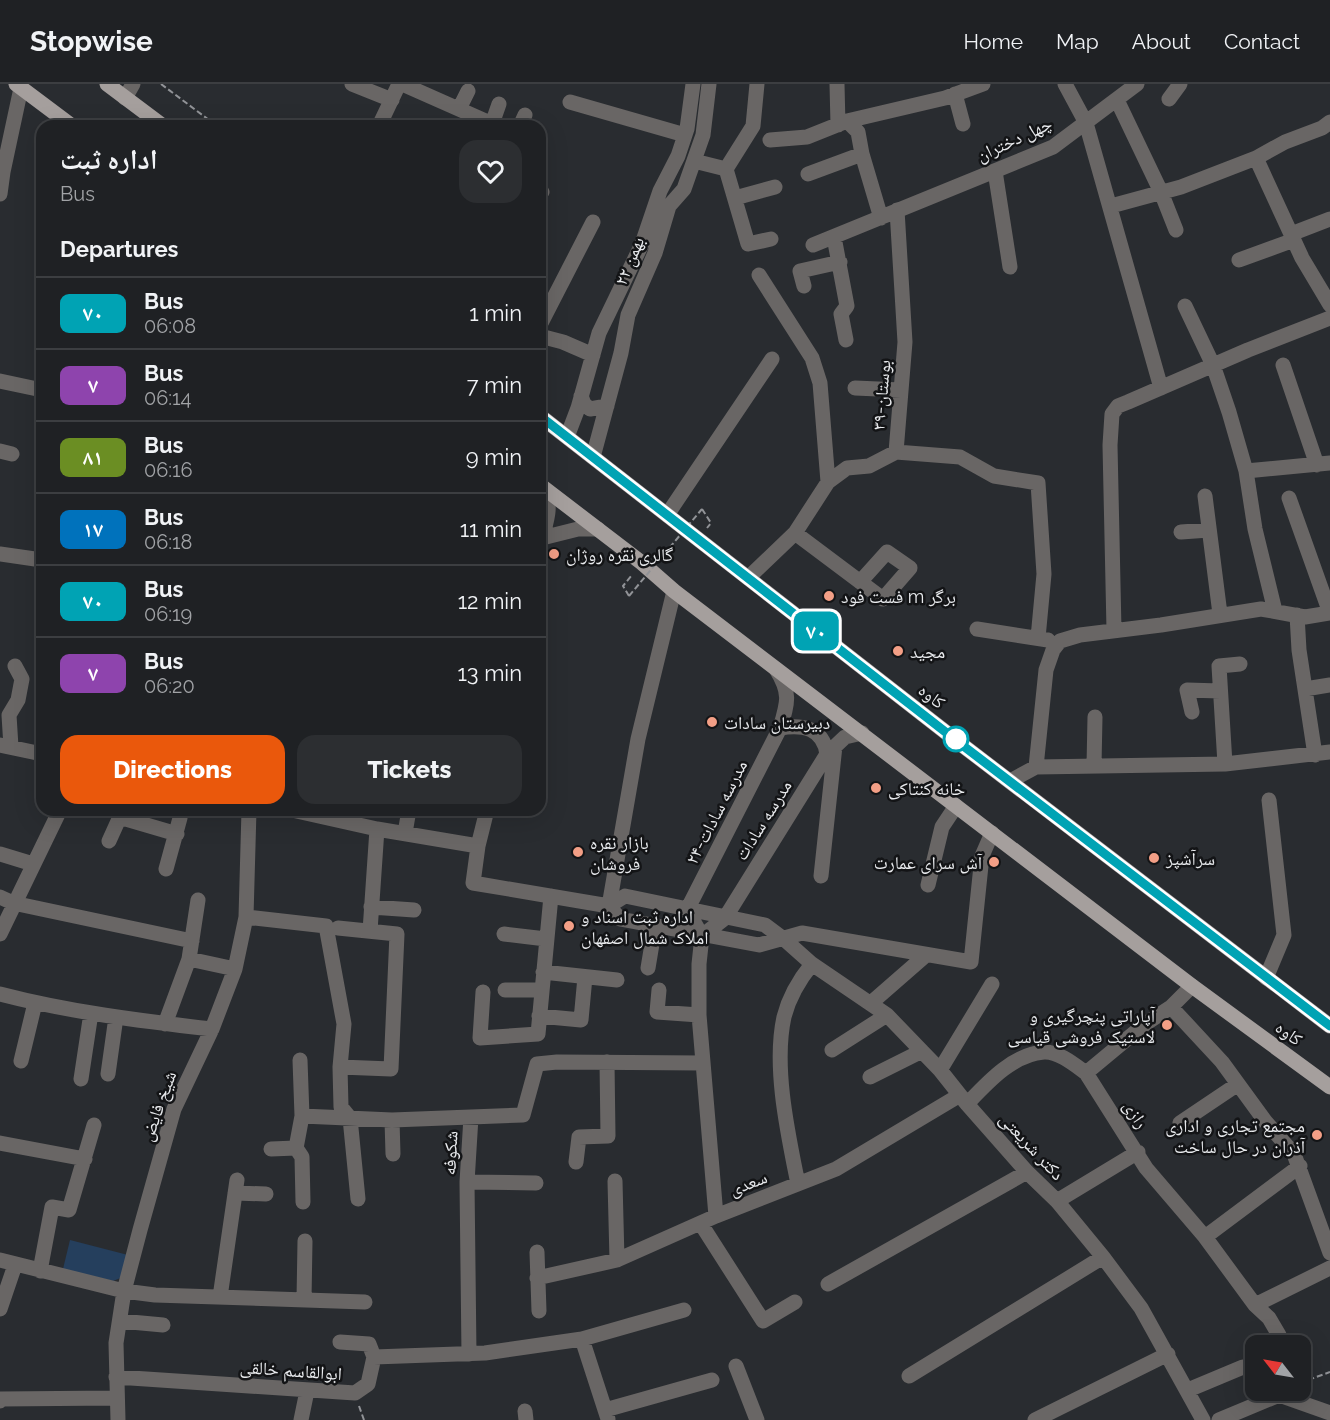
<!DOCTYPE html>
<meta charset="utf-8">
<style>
:root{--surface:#1f2124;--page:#2c2e31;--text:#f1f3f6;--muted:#a1a3a6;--line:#3c3e41;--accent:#ea580c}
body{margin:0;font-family:Raleway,"Noto Naskh Arabic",sans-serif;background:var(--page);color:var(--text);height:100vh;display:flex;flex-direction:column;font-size:22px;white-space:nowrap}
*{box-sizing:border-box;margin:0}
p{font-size:20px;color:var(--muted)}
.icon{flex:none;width:33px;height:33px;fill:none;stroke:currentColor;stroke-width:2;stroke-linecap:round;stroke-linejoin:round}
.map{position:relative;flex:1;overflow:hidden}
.side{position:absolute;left:36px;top:36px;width:510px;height:696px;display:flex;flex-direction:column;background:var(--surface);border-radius:18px;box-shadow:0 6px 24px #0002,0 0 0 2px var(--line)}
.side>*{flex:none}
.badge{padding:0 12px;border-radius:9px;font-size:21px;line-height:39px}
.needle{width:39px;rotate:301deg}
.buttons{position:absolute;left:1245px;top:1251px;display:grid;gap:12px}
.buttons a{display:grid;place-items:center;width:66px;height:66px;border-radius:12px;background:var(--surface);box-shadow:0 6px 24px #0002,0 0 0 2px var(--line);font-size:30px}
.map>.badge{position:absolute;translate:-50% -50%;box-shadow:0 0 0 3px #fff}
h2{padding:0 24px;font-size:22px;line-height:54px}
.round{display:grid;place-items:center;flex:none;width:63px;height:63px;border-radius:18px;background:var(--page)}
.head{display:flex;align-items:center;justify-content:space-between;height:102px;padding:0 24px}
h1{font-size:28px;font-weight:800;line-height:45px}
.action{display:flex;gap:12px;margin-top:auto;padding:12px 24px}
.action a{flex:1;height:69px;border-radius:18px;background:var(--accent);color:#fff;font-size:24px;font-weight:800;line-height:69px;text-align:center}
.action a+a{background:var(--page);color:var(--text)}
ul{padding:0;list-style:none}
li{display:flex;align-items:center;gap:18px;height:72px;padding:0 24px;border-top:2px solid var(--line)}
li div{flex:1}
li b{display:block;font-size:22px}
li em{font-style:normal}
li .badge{min-width:66px;font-weight:700;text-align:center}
header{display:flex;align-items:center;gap:36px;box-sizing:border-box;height:84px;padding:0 30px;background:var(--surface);border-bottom:2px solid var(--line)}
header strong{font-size:28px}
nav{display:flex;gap:33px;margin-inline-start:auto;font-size:21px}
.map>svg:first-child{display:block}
</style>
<header>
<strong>Stopwise</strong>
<nav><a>Home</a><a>Map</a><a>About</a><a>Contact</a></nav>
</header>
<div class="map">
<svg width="1330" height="1336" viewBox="0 0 1330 1336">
<rect width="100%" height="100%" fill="#292c30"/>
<path fill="#253f5d" d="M 70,1156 L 128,1171 L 123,1193 L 113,1197 L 63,1185 Z"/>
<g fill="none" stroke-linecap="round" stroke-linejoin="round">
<path stroke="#919397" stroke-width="2" stroke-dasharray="6 3" stroke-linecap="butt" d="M 161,0 L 217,42
M 702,425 L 711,439 L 707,444
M 629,512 L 623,502 L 632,491
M 1300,1299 L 1330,1288
M 359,1322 L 364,1336"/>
<path stroke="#696665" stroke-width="15" d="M 352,0 L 392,16
M 402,0 L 497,42
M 837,0 L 838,41
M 1065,0 L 1086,39 L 1161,304
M 955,10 L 963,40
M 125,14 L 133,0
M 1169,15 L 1180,0
M 1117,16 L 1161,108 L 1176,146
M 570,18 L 685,51
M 459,25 L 468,7
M 847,37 L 858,48 L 862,70 L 881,134
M 492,40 L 499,20
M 379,42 L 399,0
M 520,42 L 525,31
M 770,56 L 807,53 L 847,37 L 945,14 L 983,0
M 1256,74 L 1302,174 L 1330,221
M 694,77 L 726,85
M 726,85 L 748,160 L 771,155
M 726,85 L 753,42 L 757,0
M 995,87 L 1010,183
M 808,90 L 862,70
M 540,107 L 542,108
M 0,110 L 3,88 L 21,4
M 735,114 L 775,103
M 1111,122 L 1181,103 L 1256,74 L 1285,58 L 1322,44 L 1330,38
M 1291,150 L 1330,135
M 834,153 L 847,222 L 841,230 L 846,256
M 813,161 L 1053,63 L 1137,0
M 1239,176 L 1294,156
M 759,191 L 812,274 L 820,299 L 828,398
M 804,202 L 800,187 L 840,178
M 1185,222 L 1213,281 L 1229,328 L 1246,387 L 1255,445 L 1275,527
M 540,241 L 593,138
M 540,252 L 563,258 L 593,271
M 1283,281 L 1317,381
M 0,297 L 42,306
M 855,304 L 901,306
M 581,312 L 584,320 L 590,325 L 607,322
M 567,353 L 578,324 L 599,249 L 642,160 L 660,107 L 678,72 L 687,45 L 693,0
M 0,367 L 12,370
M 896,368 L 960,373 L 994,392 L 1038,399 L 1044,490 L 1038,554
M 593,373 L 621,269 L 628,231 L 655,169 L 669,122 L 684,105 L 703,51 L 709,0
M 1246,387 L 1330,379
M 544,405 C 552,423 547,435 542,454 L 578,445 L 598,445
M 1205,412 L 1220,530
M 1289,414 L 1330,529
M 667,431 L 772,275
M 1181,448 L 1209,446
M 795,449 L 883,515 L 910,484 L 887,468 L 860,498
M 0,470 L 42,476
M 748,494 L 795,449 L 828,398 L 847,384 L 869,382 L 896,368 L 905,258 L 897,126
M 1297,531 L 1299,566 L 1315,671
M 977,545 L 1048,556
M 1114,546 L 1110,361 L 1112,330 L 1118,322 L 1128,318 L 1248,266 L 1330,234
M 1305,605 L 1330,601
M 1192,628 L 1187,606 L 1220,607
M 780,644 C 803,640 823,644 827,670
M 0,661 L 42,670
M 11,663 L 9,631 L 18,616 L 22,595 L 15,582
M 1225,680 L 1219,582 L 1240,580
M 1094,682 L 1095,633
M 1036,683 L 1046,586 L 1053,566 L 1060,557 L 1080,551 L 1161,541 L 1261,525 L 1305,533 L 1330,529
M 1010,697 L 1036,683 L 1225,680 L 1330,668
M 292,726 L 377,745 L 478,762 L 473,799 L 609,822 L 620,835 L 759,861 L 802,849 L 971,878 L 982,772 L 992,749
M 119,733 L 177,750
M 405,749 L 409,726
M 109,757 L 123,726
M 478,762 L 487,726
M 0,770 L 33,780
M 166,785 L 180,734
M 821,792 L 835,662
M 928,801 L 942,743 L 956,722
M 0,813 L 13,819 L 192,857
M 609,822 L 625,812 L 765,841 L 785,856 L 812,880 L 887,931 L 940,986 L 967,1020 L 1027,1088 L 1057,1117 L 1103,1173 L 1141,1224 L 1203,1336
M 609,822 L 638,655 L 674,507
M 371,823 L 414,826
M 246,833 L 326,842 L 344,940 L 340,983 L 341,1023 L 350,1034 L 358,1115
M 338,844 L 397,850 L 391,985 L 340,983
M 370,847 L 377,745
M 0,850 L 60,726
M 504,850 L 546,855
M 702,852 L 687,826 L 780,644 C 788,618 791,609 776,585
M 702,852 L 699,880 L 699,931 L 716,1132
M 702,852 L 725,834 L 827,670 L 845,653 L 862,649
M 189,875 L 235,885
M 648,884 L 655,842
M 543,888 L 617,896
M 1266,894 L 1284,851 L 1269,716
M 505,906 L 541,906
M 659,906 L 657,928 L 699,931
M 483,908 L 480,954 L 538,950 L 551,812
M 0,910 C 69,928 141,937 212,945
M 871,919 L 926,871
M 1171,923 L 1222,978 L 1265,1037 L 1294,1070 L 1330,1169
M 539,932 L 581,936 L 585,893
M 165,940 L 189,875 L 198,816
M 832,966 L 887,931
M 300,976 L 302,1032 L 296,1064 L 302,1073 L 303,1118
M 21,977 L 35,919
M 940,986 L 992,900
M 1086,989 L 1145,940 L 1171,923 L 1192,902
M 108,990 L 116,933
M 870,993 L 922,967
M 81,995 L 91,929
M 967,1020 C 987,999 1013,970 1044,968 C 1058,967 1075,981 1086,989 L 1146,1084 L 1205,1153 L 1255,1221 L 1269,1234 L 1279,1251 L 1279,1262
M 302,1032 L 392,1036 L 523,1031 L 537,980 L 557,978 L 703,979
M 392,1036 L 393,1070
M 1180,1039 L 1238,1000
M 0,1059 L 85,1075
M 271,1065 L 296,1064
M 576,1078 L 579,1053 L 608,1052 L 607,978
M 615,1097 L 617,1176
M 467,1098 L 536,1099
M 798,1100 C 788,1050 773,983 784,933 C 789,913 799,896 812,880
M 235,1109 L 266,1110
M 1057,1117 L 1138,1068
M 701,1140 L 763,1237 L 795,1218
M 1205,1153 L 1300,1082
M 537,1168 L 539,1227
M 0,1176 L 124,1207 L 155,1211 L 365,1218
M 40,1187 L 52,1123 L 69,1126 L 94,1041
M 537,1194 L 617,1176 L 716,1132 L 836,1085 L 960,1011
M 828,1200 L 1027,1088
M 220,1213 L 237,1096
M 304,1216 L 305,1157
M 1255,1221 L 1330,1184
M 0,1225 L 15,1181
M 120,1237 L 163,1241
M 582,1255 L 608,1335
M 340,1258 L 369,1260 L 374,1273
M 469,1270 L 467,1098 L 471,1033
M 736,1282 L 757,1336
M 909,1292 L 1103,1173
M 116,1293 L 355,1309 L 368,1300 L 374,1273 L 485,1269 L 582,1255 L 684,1226
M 1188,1306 L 1243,1283
M 1279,1311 L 1330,1329
M 0,1317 L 0,1315 L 116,1314
M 605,1326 L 712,1296
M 525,1327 L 526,1336
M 118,1336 L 116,1259 L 124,1207 L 140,1146 L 174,1025 L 212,945 L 235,885 L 246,833 L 249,726
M 301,1336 L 307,1307
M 1035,1336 L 1168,1270
M 1219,1336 L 1279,1311 L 1283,1306"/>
<path stroke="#a59f9d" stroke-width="15" d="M 16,0 L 72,42
M 107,0 L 163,42
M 540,332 L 966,664 L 1330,942
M 540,401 L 642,479 L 674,507 L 1192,902 L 1330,1003"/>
<path stroke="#919397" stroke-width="2" stroke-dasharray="6 3" stroke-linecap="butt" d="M 629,512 L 702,425"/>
</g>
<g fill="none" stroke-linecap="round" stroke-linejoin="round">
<defs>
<path id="line" d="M 540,332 L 966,664 L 1330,942"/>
</defs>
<use href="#line" stroke="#fff" stroke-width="14"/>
<use href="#line" stroke="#00a3b4" stroke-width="9"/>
</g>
<g fill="#f39f86" stroke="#131416" stroke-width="2">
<circle cx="554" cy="470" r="6"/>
<circle cx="829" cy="512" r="6"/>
<circle cx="898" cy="567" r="6"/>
<circle cx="712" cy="638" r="6"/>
<circle cx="876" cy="704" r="6"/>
<circle cx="578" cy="768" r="6"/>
<circle cx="1154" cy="774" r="6"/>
<circle cx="994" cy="778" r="6"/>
<circle cx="569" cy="842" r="6"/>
<circle cx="1167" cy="941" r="6"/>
<circle cx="1317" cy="1051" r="6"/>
</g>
<circle fill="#fff" stroke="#00a3b4" stroke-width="3" cx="956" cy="655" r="12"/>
<g text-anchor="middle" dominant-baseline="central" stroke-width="5" stroke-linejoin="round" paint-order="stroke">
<g font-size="18" fill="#e8eaed" stroke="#131416">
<text transform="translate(1014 55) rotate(-25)">چهل دختران</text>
<text transform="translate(629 177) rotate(-68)">۲۲ بهمن</text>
<text transform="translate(881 311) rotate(-85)">۳۹-بوستان</text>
<text transform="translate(932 612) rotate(38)">کاوه</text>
<text transform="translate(716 728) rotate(-63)">۲۴-مدرسه سادات</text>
<text transform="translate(763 736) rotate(-58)">مدرسه سادات</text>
<text transform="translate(1289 949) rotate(36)">کاوه</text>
<text transform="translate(158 1022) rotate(-70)">شیخ فایض</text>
<text transform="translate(1136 1030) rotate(57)">رازی</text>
<text transform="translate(1032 1062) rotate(47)">دکتر شریعتی</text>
<text transform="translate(450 1069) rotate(-87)">شکوفه</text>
<text transform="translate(748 1099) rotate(-21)">سعدی</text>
<text transform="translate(291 1286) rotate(4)">ابوالقاسم خالقی</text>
</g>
<g font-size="18" fill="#e8eaed" stroke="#131416" text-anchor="start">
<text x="566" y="470">گالری نقره روژان</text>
<text x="841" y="512">فست فود m برگر</text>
<text x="910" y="567">مجید</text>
<text x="724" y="638">دبیرستان سادات</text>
<text x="888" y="704">خانه کنتاکی</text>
<text x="590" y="758">بازار نقره<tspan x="590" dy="21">فروشان</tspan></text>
<text x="1166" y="774">سرآشپز</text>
<text x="982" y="778" text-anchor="end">آش سرای عمارت</text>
<text x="581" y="832">اداره ثبت اسناد و<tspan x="581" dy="21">املاک شمال اصفهان</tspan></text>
<text x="1155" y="931" text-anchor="end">آپاراتی پنچرگیری و<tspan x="1155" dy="21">لاستیک فروشی قیاسی</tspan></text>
<text x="1305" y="1041" text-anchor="end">مجتمع تجاری و اداری<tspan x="1305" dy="21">آذران در حال ساخت</tspan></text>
</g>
</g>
</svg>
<div class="buttons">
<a><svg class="needle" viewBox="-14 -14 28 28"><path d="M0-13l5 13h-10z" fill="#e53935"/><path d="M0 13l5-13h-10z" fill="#a1a3a6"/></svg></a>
</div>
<b class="badge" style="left:816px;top:547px;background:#00a3b4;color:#fff">۷۰</b>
<section class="side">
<div class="head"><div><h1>اداره ثبت</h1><p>Bus</p></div><a class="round"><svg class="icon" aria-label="heart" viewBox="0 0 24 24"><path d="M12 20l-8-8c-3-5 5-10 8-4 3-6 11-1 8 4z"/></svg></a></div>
<h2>Departures</h2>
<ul>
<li><span class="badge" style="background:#00a3b4;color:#fff">۷۰</span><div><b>Bus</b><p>06:08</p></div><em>1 min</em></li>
<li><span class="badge" style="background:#8e44ad;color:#fff">۷</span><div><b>Bus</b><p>06:14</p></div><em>7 min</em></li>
<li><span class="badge" style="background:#6b8e23;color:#fff">۸۱</span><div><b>Bus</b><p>06:16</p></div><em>9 min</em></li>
<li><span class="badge" style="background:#0072bc;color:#fff">۱۷</span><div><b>Bus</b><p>06:18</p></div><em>11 min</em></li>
<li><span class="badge" style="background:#00a3b4;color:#fff">۷۰</span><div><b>Bus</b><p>06:19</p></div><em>12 min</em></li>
<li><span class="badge" style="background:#8e44ad;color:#fff">۷</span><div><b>Bus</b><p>06:20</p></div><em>13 min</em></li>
</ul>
<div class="action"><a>Directions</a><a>Tickets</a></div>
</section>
</div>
